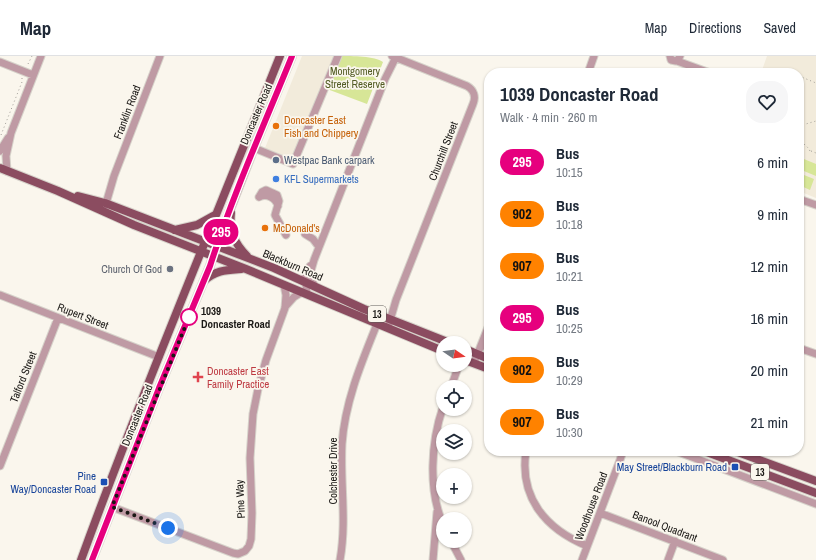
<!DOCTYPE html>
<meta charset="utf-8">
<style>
:root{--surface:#fff;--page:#f6f6f7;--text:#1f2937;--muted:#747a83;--line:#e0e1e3}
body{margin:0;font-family:"Archivo Narrow",sans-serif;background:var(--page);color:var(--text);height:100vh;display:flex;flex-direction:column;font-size:15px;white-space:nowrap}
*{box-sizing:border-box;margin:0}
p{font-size:13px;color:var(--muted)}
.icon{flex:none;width:22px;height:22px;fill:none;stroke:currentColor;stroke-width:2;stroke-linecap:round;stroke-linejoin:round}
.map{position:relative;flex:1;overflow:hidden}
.drawer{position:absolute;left:484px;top:12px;width:320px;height:388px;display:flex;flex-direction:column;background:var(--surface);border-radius:16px;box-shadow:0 1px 3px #0004}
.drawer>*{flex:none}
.badge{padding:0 8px;border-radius:13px;font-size:14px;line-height:26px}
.needle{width:26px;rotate:103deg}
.buttons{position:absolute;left:436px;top:280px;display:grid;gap:8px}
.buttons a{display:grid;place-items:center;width:36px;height:36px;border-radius:50%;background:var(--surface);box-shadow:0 1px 3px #0004;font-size:20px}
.you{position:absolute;width:20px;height:20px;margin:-10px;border:3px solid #fff;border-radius:50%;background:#1a73e8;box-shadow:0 0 0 6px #1a73e833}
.map>.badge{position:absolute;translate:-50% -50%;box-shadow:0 0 0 2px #fff}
.round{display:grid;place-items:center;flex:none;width:42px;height:42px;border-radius:16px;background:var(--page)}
.summary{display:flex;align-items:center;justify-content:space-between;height:68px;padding:0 16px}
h1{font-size:19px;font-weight:700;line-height:30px}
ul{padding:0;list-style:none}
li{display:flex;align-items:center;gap:12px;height:52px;padding:0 16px}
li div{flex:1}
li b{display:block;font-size:15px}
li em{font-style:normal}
li .badge{min-width:44px;font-weight:700;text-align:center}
header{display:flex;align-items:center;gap:24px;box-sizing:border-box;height:56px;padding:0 20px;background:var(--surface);border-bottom:1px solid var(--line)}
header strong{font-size:19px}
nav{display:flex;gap:22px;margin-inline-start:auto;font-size:14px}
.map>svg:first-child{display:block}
</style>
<header>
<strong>Map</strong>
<nav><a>Map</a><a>Directions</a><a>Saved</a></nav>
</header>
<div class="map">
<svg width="816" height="504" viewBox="0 0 816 504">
<rect width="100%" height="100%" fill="#faf6ed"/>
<path fill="#f2ebdb" d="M 302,0 L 336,0 L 293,103 L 265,92 Z
M 767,0 L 816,0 L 816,142 L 799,135 L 799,72 L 803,60 L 799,48 L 799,17 L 761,17 Z"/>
<path fill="#d7e697" d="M 340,0 C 352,0 375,0 383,6 L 367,48 L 327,33 Z
M 799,101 L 816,108 L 816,120 L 799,113 Z
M 799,117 L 814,123 L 810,134 L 799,129 Z"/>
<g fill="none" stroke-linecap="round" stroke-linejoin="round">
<defs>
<path id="minor" d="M 670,0 L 671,4 L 676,5 L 678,4 L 680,0
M 677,5 L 710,17
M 0,6 L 33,19
M 588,17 L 594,0
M 254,92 L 293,108 L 338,0
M 0,95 L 8,82
M 7,115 L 6,100 L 11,77 L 41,0
M 259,141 L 262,136 L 266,134 L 277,139 L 279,145 L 275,159 L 286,179
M 259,141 C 267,137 276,142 278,150
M 799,143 L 816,149
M 103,151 L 107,144 L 114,120 L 160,0
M 305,178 L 313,183 L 319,191
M 314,229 L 310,218 L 314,204 L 385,23 L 396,1
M 307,238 L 305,219 L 310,210
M 0,239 L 159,301
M 285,251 L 294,241 L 302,236
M 389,268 L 396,244 L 473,48 C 476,41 474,34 467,30 L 392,0
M 481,289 L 489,292
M 799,292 L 816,298
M 474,307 L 489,269
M 451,331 L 459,309
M 443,351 C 431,386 428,434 443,468
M 526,395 C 519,442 546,473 587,490
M 676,395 L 816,448
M 0,410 L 58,262
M 112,451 L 233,497 L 238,498 L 245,495 L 249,490 L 251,483 L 252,457 L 250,402 L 253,358 L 258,333 L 266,304 L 285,252 L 286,239 L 284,229
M 600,457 L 723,504
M 451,485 L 461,504
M 340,504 C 347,464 340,428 342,388 C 345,344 363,303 379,263
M 433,504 L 437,456
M 582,504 L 620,404 L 623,395
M 668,504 L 675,485"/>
<path id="major" d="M 0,112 L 58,135 L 134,169 L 246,213 L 443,295
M 78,140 L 105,147 L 274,212 L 364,253 L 450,287
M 231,157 C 229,175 234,187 247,200
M 175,174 L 197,169 L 215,159
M 204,225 C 215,214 227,214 241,213
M 465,293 L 489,303
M 465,304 L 489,313
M 704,395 L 816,437
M 735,395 L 816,425
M 81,504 C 143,334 213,168 280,0
M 92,504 L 159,332 L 210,210 L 219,182 L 254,92 L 292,0"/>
</defs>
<use href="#minor" stroke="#d6d2ca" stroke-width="9"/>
<use href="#major" stroke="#d6d2ca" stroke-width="10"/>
<path stroke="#a29f98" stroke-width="1" stroke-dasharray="1 3" stroke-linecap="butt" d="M 28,8 L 32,0
M 788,16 L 791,17
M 799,20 L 816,27
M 799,70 L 816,65
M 1,79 L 22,26 L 22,22
M 799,82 C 802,88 807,89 810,95 L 809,97
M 811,95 L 816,97"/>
<use href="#minor" stroke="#bf9aa4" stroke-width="7"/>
<use href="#major" stroke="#8b4c60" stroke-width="8"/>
</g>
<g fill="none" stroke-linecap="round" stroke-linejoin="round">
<defs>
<path id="line" d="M 92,504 L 159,332 L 210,210 C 233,138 264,69 292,0"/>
</defs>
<use href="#line" stroke="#fff" stroke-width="9"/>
<use href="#line" stroke="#e6007e" stroke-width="6"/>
<path stroke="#1a1815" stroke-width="4" stroke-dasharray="0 7.2" d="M 168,472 L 112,451 L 189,261"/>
</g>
<g fill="#e8710a" stroke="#faf6ed" stroke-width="1.5">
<circle cx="276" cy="70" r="4"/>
<circle cx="265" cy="172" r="4"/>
</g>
<circle fill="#5c6f8a" stroke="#faf6ed" stroke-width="1.5" cx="276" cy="104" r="4"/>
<circle fill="#3f7fe0" stroke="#faf6ed" stroke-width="1.5" cx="276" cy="123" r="4"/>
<circle fill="#6b7280" stroke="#faf6ed" stroke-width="1.5" cx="170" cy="213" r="4"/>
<circle fill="#fff" stroke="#e6007e" stroke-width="2" cx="189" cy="261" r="8"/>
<path fill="#e0444e" stroke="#faf6ed" stroke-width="1.5" d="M196 315h4v4h4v4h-4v4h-4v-4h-4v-4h4z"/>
<g fill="#1a4fb4" stroke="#faf6ed" stroke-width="1.5">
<rect x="731" y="407" width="8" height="8" rx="2"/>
<rect x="100" y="422" width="8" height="8" rx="2"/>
</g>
<g text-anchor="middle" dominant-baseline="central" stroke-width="3.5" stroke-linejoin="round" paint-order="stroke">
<g fill="#faf6ed" stroke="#5d5b56" stroke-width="1">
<rect x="368" y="250" width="18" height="16" rx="3"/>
<rect x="751" y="408" width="18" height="16" rx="3"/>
</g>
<g font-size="10" font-weight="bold" fill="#1a1815">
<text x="377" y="258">13</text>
<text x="760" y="416">13</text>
</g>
<g font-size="11" fill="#525c23" stroke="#faf6ed">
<text x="355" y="15">Montgomery<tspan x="355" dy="13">Street Reserve</tspan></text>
</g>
<g font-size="11" fill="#1a1815" stroke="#faf6ed">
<text transform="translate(127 56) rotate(-69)">Franklin Road</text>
<text transform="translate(256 58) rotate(-67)">Doncaster Road</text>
<text transform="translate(443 95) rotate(-69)">Churchill Street</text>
<text transform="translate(293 209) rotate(23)">Blackburn Road</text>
<text transform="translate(83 260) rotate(21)">Rupert Street</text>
<text transform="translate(23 321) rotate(-68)">Talford Street</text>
<text transform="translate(137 359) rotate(-68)">Doncaster Road</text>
<text transform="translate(333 415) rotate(-90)">Colchester Drive</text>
<text transform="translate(240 443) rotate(-93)">Pine Way</text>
<text transform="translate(591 450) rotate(-69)">Woodhouse Road</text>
<text transform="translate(665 470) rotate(21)">Banool Quadrant</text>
</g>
<g font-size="11" fill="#c56008" stroke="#faf6ed" text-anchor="start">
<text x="284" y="64">Doncaster East<tspan x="284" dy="13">Fish and Chippery</tspan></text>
<text x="273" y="172">McDonald's</text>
</g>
<g font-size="11" fill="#4e5e75" stroke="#faf6ed" text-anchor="start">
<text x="284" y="104">Westpac Bank carpark</text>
</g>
<g font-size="11" fill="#366cbe" stroke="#faf6ed" text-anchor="start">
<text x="284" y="123">KFL Supermarkets</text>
</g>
<g font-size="11" fill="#5b616d" stroke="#faf6ed" text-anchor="end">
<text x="162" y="213">Church Of God</text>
</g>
<g font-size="11" font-weight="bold" fill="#1a1815" stroke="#faf6ed" text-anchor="start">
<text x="201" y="255">1039<tspan x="201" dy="13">Doncaster Road</tspan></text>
</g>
<g font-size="11" fill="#be3a42" stroke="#faf6ed" text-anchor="start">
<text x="207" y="315">Doncaster East<tspan x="207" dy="13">Family Practice</tspan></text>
</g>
<g font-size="11" fill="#164399" stroke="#faf6ed" text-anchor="end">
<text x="727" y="411">May Street/Blackburn Road</text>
<text x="96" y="420">Pine<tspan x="96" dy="13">Way/Doncaster Road</tspan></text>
</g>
</g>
</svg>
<div class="buttons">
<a><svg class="needle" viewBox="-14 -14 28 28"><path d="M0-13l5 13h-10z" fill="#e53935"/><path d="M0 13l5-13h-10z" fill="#747a83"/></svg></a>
<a><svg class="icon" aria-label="locate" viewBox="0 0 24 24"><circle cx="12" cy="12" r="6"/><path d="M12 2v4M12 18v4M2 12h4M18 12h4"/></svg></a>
<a><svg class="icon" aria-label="layers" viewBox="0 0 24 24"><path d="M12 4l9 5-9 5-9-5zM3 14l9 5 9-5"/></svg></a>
<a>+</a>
<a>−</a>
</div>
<div class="you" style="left:168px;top:472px"></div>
<b class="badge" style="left:221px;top:176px;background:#e6007e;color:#fff">295</b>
<section class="drawer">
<div class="summary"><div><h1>1039 Doncaster Road</h1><p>Walk · 4 min · 260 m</p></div><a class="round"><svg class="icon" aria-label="heart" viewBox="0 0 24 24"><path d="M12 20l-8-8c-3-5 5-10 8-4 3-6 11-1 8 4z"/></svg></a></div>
<ul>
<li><span class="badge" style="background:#e6007e;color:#fff">295</span><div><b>Bus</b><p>10:15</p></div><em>6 min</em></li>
<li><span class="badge" style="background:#ff8200;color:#111">902</span><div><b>Bus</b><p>10:18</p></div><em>9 min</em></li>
<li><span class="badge" style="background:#ff8200;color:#111">907</span><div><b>Bus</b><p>10:21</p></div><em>12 min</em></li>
<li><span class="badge" style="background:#e6007e;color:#fff">295</span><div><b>Bus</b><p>10:25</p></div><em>16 min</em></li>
<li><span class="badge" style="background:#ff8200;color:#111">902</span><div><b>Bus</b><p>10:29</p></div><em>20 min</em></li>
<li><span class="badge" style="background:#ff8200;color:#111">907</span><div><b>Bus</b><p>10:30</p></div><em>21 min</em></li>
</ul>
</section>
</div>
